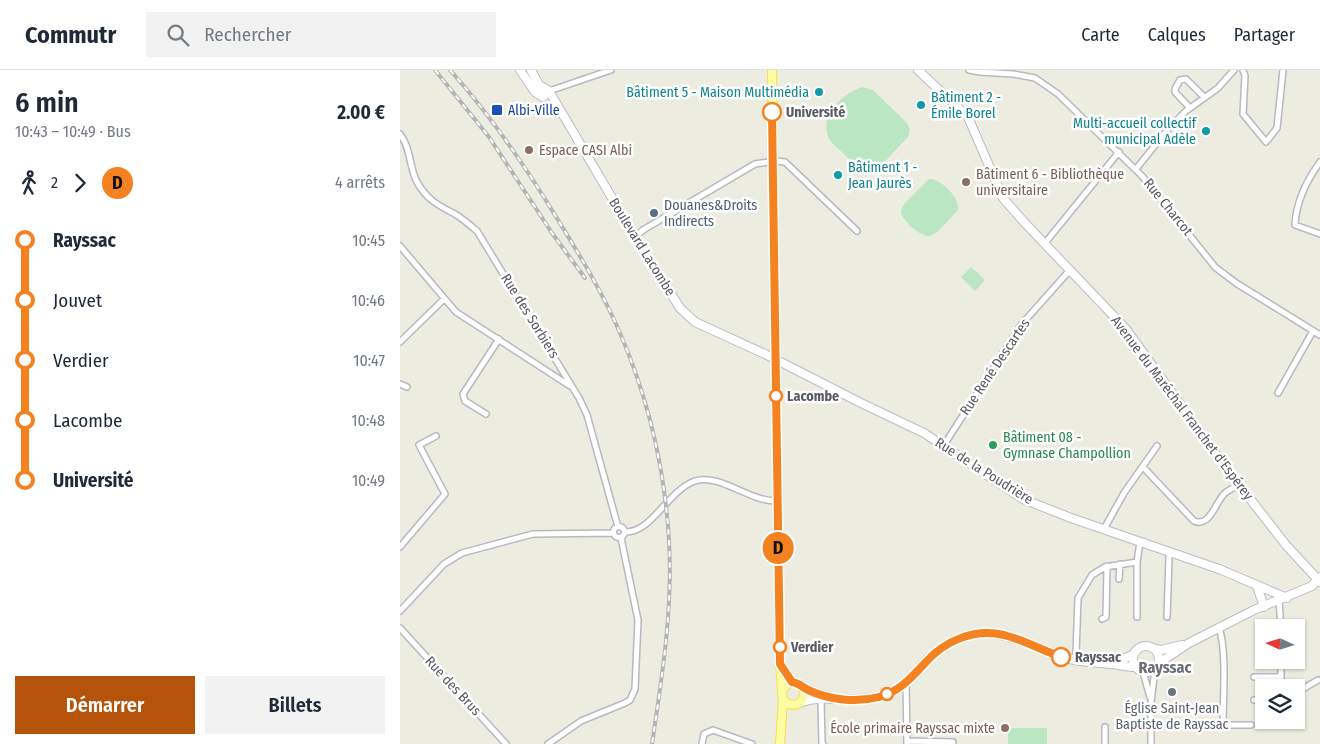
<!DOCTYPE html>
<html lang="fr">
<meta charset="utf-8">
<style>
:root{--surface:#fff;--page:#f2f2f3;--text:#1f2937;--muted:#747a83;--line:#e0e1e3;--accent:#b45309}
body{margin:0;font-family:"Fira Sans Condensed",sans-serif;background:var(--page);color:var(--text);height:100vh;display:flex;flex-direction:column;font-size:19px;white-space:nowrap}
*{box-sizing:border-box;margin:0}
p{font-size:16px;color:var(--muted)}
.icon{flex:none;width:28px;height:28px;fill:none;stroke:currentColor;stroke-width:2;stroke-linecap:round;stroke-linejoin:round}
.map{position:relative;flex:1;overflow:hidden}
.details{display:flex;flex-direction:column;background:var(--surface);width:400px}
.details>*{flex:none}
.badge{padding:0 10px;border-radius:16px;font-size:18px;line-height:32px}
.needle{width:32px;rotate:274deg}
.controls{position:absolute;left:855px;top:549px;display:grid;gap:10px}
.controls a{display:grid;place-items:center;width:50px;height:50px;border-radius:0px;background:var(--surface);box-shadow:0 1px 4px #0004;font-size:25px}
.map>.badge{position:absolute;translate:-50% -50%;box-shadow:0 0 0 2px #fff}
.legs{display:flex;align-items:center;gap:8px;height:55px;padding:0 15px;font-size:16px}
.legs p{margin-inline-start:auto}
.overview{display:flex;align-items:center;justify-content:space-between;height:85px;padding:0 15px}
h1{font-size:28px;font-weight:600;line-height:38px}
.button{display:flex;gap:10px;margin-top:auto;padding:10px 15px}
.button a{flex:1;height:58px;border-radius:0px;background:var(--accent);color:#fff;font-size:20px;font-weight:600;line-height:58px;text-align:center}
.button a+a{background:var(--page);color:var(--text)}
ul{padding:0 15px;list-style:none}
li{display:flex;align-items:center;gap:18px;height:60px;font-size:19px}
li i{display:grid;place-items:center;width:8px;height:100%;margin:0 6px;background:currentColor}
li i::after{content:'';width:12px;height:12px;margin:-6px;border:4px solid;border-radius:50%;background:var(--surface)}
li p{margin-inline-start:auto}
li:first-child i{background:linear-gradient(#0000 50%,currentColor 0)}
li:last-child i{background:linear-gradient(currentColor 50%,#0000 0)}
header{display:flex;align-items:center;gap:30px;box-sizing:border-box;height:70px;padding:0 25px;background:var(--surface);border-bottom:1px solid var(--line)}
header strong{font-size:24px}
nav{display:flex;gap:28px;margin-inline-start:auto;font-size:18px}
.search{width:350px;height:45px;background:var(--page);display:flex;align-items:center;gap:12px;box-sizing:border-box;padding:0 18px;border-radius:0px;color:var(--muted);font-size:19px}
main{display:flex;flex:1;min-height:0}
.map>svg:first-child{display:block}
</style>
<header>
<strong>Commutr</strong>
<div class="search"><svg class="icon" aria-label="search" viewBox="0 0 24 24"><circle cx="10" cy="10" r="6"/><path d="M15 15l6 6"/></svg>Rechercher</div>
<nav><a>Carte</a><a>Calques</a><a>Partager</a></nav>
</header>
<main>
<section class="details">
<div class="overview"><div><h1>6 min</h1><p>10:43 – 10:49 · Bus</p></div><b>2.00 €</b></div>
<div class="legs"><svg class="icon" aria-label="walk" viewBox="0 0 24 24"><circle cx="13" cy="4" r="2"/><path d="M13 8l-2 6 4 7M11 14l-3 7M7 12l3-4h3l4 4"/></svg>2<svg class="icon" aria-label="forward" viewBox="0 0 24 24"><path d="M9 5l7 7-7 7"/></svg><b class="badge" style="background:#f58220;color:#111">D</b><p>4 arrêts</p></div>
<ul>
<li><i style="color:#f58220"></i><b>Rayssac</b><p>10:45</p></li>
<li><i style="color:#f58220"></i><span>Jouvet</span><p>10:46</p></li>
<li><i style="color:#f58220"></i><span>Verdier</span><p>10:47</p></li>
<li><i style="color:#f58220"></i><span>Lacombe</span><p>10:48</p></li>
<li><i style="color:#f58220"></i><b>Université</b><p>10:49</p></li>
</ul>
<div class="button"><a>Démarrer</a><a>Billets</a></div>
</section>
<div class="map">
<svg width="920" height="674" viewBox="0 0 920 674">
<rect width="100%" height="100%" fill="#edece0"/>
<path fill="#bae6c1" d="M 462,17 L 473,20 L 507,53 L 510,60 L 508,67 L 475,102 L 467,104 C 458,99 451,91 444,84 C 439,79 430,73 428,66 C 420,43 443,24 462,17 Z
M 529,109 C 541,108 560,128 558,140 C 551,147 540,161 532,165 C 524,170 505,153 502,145 C 500,141 502,137 504,134 Z
M 571,197 L 585,210 L 575,221 L 561,207 Z
M 608,658 L 647,658 L 647,674 L 608,674 Z"/>
<g fill="none" stroke-linecap="round" stroke-linejoin="round">
<defs>
<path id="street" d="M 569,0 L 580,2 L 613,4 L 635,8 L 658,24 L 742,106 L 815,197 L 836,213 L 920,265
M 843,0 L 845,6 L 843,44 L 866,72 L 877,58 L 883,0
M 149,21 L 211,0
M 790,38 L 775,22 L 775,19 L 780,10 L 786,9 L 804,27
M 0,64 C 11,78 9,97 17,112 C 26,129 39,136 55,144 C 63,149 70,155 77,161 L 179,328 L 187,345 L 218,457
M 920,92 C 907,110 896,133 895,155 L 920,164
M 736,99 L 769,58 L 786,41 L 818,18 L 834,0
M 235,167 L 243,160 L 355,94 L 375,91 L 385,92 L 457,161
M 645,173 L 719,82
M 0,176 L 56,242 L 170,316
M 0,272 L 44,229
M 0,314 L 7,317
M 878,323 L 913,261
M 86,344 L 65,331 L 63,324 L 99,269
M 544,375 L 621,255 L 670,200
M 743,397 L 794,451 C 810,458 816,431 825,423 C 829,420 835,417 839,414
M213.5 462a5.5 5.5 0 1 1 11 0a5.5 5.5 0 1 1-11 0Z
M 704,459 L 724,423 L 757,376
M 225,462 C 252,463 268,420 295,411 C 320,403 350,432 377,431
M 0,477 L 45,424 L 19,375 L 36,366
M 737,492 L 737,547
M 719,509 L 720,494
M 879,531 L 881,558
M 0,541 L 44,494 L 62,483 L 133,464 L 213,463
M 767,547 L 769,487 L 770,482
M 702,549 L 706,547 L 707,496
M 0,558 L 106,674
M 819,558 C 827,579 823,630 823,655 L 851,655
M 673,590 L 676,584 L 678,528 L 692,505 L 705,497 L 737,492 L 740,472
M 881,590 L 881,618
M 743,602 L 750,627
M 854,607 L 881,607
M 506,613 L 507,674
M 896,623 L 918,610
M 421,629 L 422,673 L 423,674
M 854,630 L 864,630
M 804,654 L 823,655
M 507,671 L 553,672
M 148,674 L 181,651 L 225,633 L 230,630 L 235,619 L 238,550 L 221,468
M 302,674 L 304,664 L 313,660 L 352,674
M 705,674 L 705,657
M 751,674 L 751,632 L 755,599"/>
<path id="secondary" d="M 120,0 L 135,22 L 143,27 L 149,21
M 131,0 L 139,15 L 149,21 L 235,167 L 280,238 L 295,252 L 365,284 L 461,333 L 524,363 L 623,429 L 671,448 L 819,499 L 887,528
M 518,0 L 568,47 L 603,128 L 624,152 L 726,259 L 826,398 L 886,475 L 920,512
M 857,516 L 864,537
M733 589a13 13 0 1 1 26 0a13 13 0 1 1-26 0Z
M 755,579 L 761,580 L 782,575
M 759,593 L 789,573 L 854,540 L 912,516 L 920,507
M 713,594 L 734,584
M 401,615 L 407,620 L 431,627
M 399,633 C 429,622 463,637 493,622 C 508,614 517,600 529,588 C 544,574 566,562 587,563 C 614,565 638,579 663,587 C 679,593 696,592 712,594 C 720,595 727,597 735,597"/>
<path id="primary" d="M 372,0 L 380,594 L 382,619
M382 624a11 11 0 1 1 22 0a11 11 0 1 1-22 0Z
M 380,674 L 383,630"/>
</defs>
<use href="#street" stroke="#b8b9c0" stroke-width="8"/>
<use href="#secondary" stroke="#bbbdc5" stroke-width="10"/>
<use href="#primary" stroke="#f7e04f" stroke-width="10"/>
<use href="#street" stroke="#fff" stroke-width="5"/>
<use href="#secondary" stroke="#fff" stroke-width="8"/>
<use href="#primary" stroke="#fffda2" stroke-width="8"/>
<defs>
<path id="rail" d="M 35,0 L 89,67 L 152,163 L 185,208
M 50,0 C 91,46 126,97 158,150 C 180,186 203,223 220,263 C 248,328 265,400 269,471 C 273,539 262,607 252,674"/>
</defs>
<use href="#rail" stroke="#b4b4b5" stroke-width="4"/>
<use href="#rail" stroke="#fff" stroke-width="2" stroke-dasharray="5.5" stroke-linecap="butt"/>
</g>
<g fill="none" stroke-linecap="round" stroke-linejoin="round">
<defs>
<path id="line-1" d="M 372,42 L 380,594 L 392,612 C 399,613 402,617 408,620 C 430,630 456,633 479,627 C 499,622 512,607 525,593 C 544,571 574,558 604,565 C 623,570 642,580 661,587"/>
</defs>
<use href="#line-1" stroke="#fff" stroke-width="11"/>
<use href="#line-1" stroke="#f58220" stroke-width="8"/>
</g>
<g fill="#0f9aa8" stroke="#fff" stroke-width="2">
<circle cx="419" cy="22" r="5"/>
<circle cx="521" cy="35" r="5"/>
<circle cx="806" cy="61" r="5"/>
<circle cx="438" cy="105" r="5"/>
</g>
<rect fill="#1a4fb4" stroke="#fff" stroke-width="2" x="91" y="34" width="12" height="12" rx="2.5"/>
<g fill="#fff" stroke="#f58220" stroke-width="2.5">
<circle cx="372" cy="42" r="9"/>
<circle cx="376" cy="326" r="6"/>
<circle cx="380" cy="577" r="6"/>
<circle cx="661" cy="587" r="9"/>
<circle cx="487" cy="624" r="6"/>
</g>
<g fill="#8d6e63" stroke="#fff" stroke-width="2">
<circle cx="129" cy="80" r="5"/>
<circle cx="566" cy="112" r="5"/>
<circle cx="605" cy="658" r="5"/>
</g>
<circle fill="#5c6f8a" stroke="#fff" stroke-width="2" cx="254" cy="143" r="5"/>
<circle fill="#2e9e5b" stroke="#fff" stroke-width="2" cx="593" cy="375" r="5"/>
<circle fill="#6b7280" stroke="#fff" stroke-width="2" cx="772" cy="622" r="5"/>
<g text-anchor="middle" dominant-baseline="central" stroke-width="5" stroke-linejoin="round" paint-order="stroke">
<g font-size="14" fill="#0d838f" stroke="#fff" text-anchor="end">
<text x="409" y="22">Bâtiment 5 - Maison Multimédia</text>
<text x="531" y="27" text-anchor="start">Bâtiment 2 -<tspan x="531" dy="16">Émile Borel</tspan></text>
<text x="796" y="53">Multi-accueil collectif<tspan x="796" dy="16">municipal Adèle</tspan></text>
<text x="448" y="97" text-anchor="start">Bâtiment 1 -<tspan x="448" dy="16">Jean Jaurès</tspan></text>
</g>
<g font-size="14" fill="#164399" stroke="#fff" text-anchor="start">
<text x="108" y="40">Albi-Ville</text>
</g>
<g font-size="14" font-weight="bold" fill="#595b62" stroke="#fff" text-anchor="start">
<text x="386" y="42">Université</text>
<text x="387" y="326">Lacombe</text>
<text x="391" y="577">Verdier</text>
<text x="675" y="587">Rayssac</text>
</g>
<g font-size="14" fill="#785e54" stroke="#fff" text-anchor="start">
<text x="139" y="80">Espace CASI Albi</text>
<text x="576" y="104">Bâtiment 6 - Bibliothèque<tspan x="576" dy="16">universitaire</tspan></text>
<text x="595" y="658" text-anchor="end">École primaire Rayssac mixte</text>
</g>
<g font-size="14" fill="#4e5e75" stroke="#fff" text-anchor="start">
<text x="264" y="135">Douanes&amp;Droits<tspan x="264" dy="16">Indirects</tspan></text>
</g>
<g font-size="14" fill="#595b62" stroke="#fff">
<text transform="translate(768 137) rotate(51)">Rue Charcot</text>
<text transform="translate(242 177) rotate(58)">Boulevard Lacombe</text>
<text transform="translate(130 246) rotate(58)">Rue des Sorbiers</text>
<text transform="translate(595 297) rotate(-56)">Rue René Descartes</text>
<text transform="translate(782 338) rotate(53)">Avenue du Maréchal Franchet d'Espérey</text>
<text transform="translate(584 401) rotate(32)">Rue de la Poudrière</text>
<text transform="translate(53 616) rotate(47)">Rue des Brus</text>
</g>
<g font-size="14" fill="#27864d" stroke="#fff" text-anchor="start">
<text x="603" y="367">Bâtiment 08 -<tspan x="603" dy="16">Gymnase Champollion</tspan></text>
</g>
<g font-size="14" fill="#5b616d" stroke="#fff">
<text x="772" y="638">Église Saint-Jean<tspan x="772" dy="16">Baptiste de Rayssac</tspan></text>
</g>
<g font-size="16" font-weight="bold" fill="#6a6d74" stroke="#fff">
<text x="765" y="597">Rayssac</text>
</g>
</g>
</svg>
<div class="controls">
<a><svg class="needle" viewBox="-14 -14 28 28"><path d="M0-13l5 13h-10z" fill="#e53935"/><path d="M0 13l5-13h-10z" fill="#747a83"/></svg></a>
<a><svg class="icon" aria-label="layers" viewBox="0 0 24 24"><path d="M12 4l9 5-9 5-9-5zM3 14l9 5 9-5"/></svg></a>
</div>
<b class="badge" style="left:378px;top:478px;background:#f58220;color:#111">D</b>
</div>
</main>
